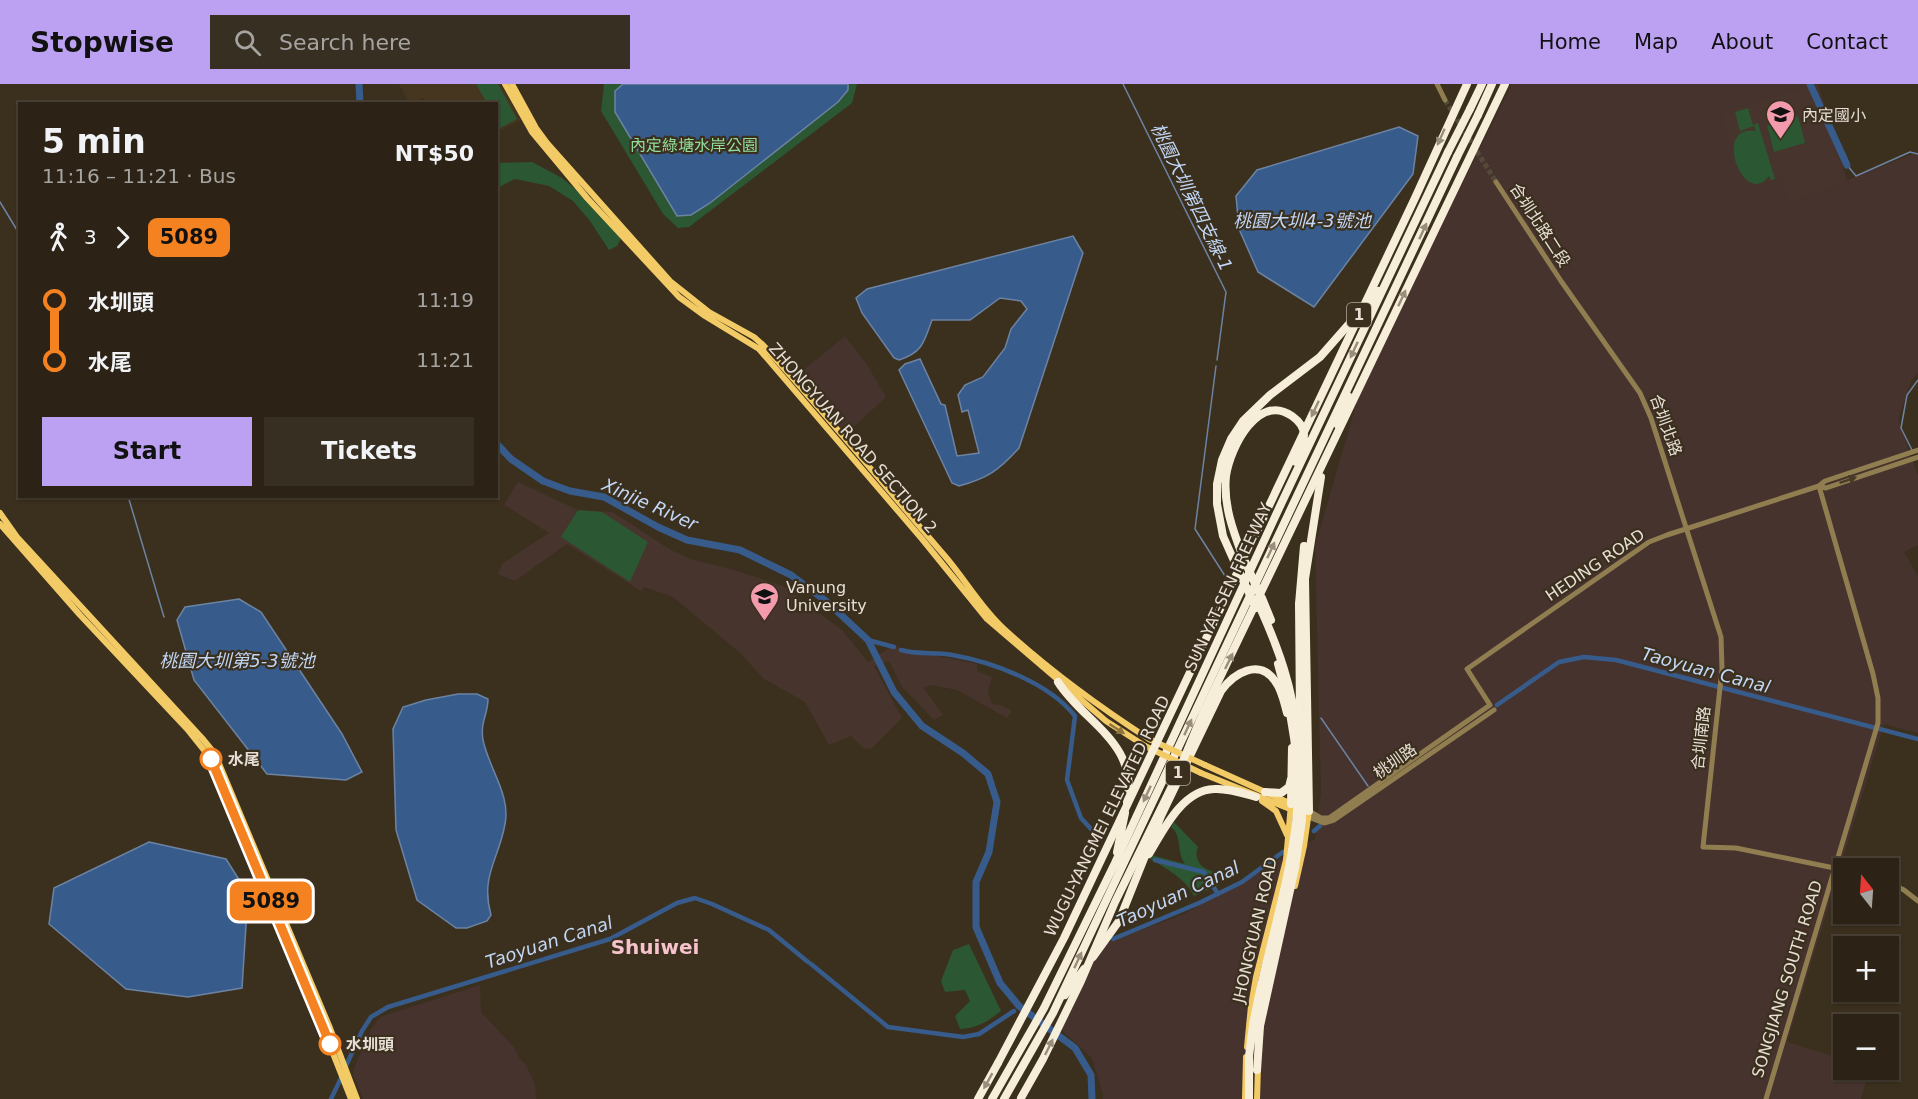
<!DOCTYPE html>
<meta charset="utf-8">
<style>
:root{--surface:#2c2316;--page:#382f23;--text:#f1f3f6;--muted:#a6a4a1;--line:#484035;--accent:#bca0f2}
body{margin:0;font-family:"DejaVu Sans","Noto Sans TC",sans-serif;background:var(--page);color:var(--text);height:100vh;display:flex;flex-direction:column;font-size:22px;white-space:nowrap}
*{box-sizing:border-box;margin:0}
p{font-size:20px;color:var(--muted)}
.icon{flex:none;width:33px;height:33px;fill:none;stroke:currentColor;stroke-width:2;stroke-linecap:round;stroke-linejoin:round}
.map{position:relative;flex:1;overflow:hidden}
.panel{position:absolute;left:18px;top:18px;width:480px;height:396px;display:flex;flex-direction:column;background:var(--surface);border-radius:0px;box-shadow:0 2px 4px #0004,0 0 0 2px var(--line)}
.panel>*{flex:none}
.badge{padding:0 12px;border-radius:9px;font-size:21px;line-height:39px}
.needle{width:39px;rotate:343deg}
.buttons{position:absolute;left:1833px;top:774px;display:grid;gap:12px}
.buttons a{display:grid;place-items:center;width:66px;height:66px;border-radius:0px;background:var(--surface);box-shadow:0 2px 4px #0004,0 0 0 2px var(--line);font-size:30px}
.map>.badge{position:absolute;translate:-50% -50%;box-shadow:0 0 0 3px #fff}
.legs{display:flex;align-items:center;gap:9px;height:66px;padding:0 24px;font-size:20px}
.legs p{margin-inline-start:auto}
.headline{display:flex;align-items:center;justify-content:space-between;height:102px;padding:0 24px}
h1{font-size:33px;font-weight:800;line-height:45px}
.button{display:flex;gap:12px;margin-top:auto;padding:12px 24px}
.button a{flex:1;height:69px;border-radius:0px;background:var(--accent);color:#111;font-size:24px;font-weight:800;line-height:69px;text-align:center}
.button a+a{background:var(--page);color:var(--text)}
ul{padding:0 24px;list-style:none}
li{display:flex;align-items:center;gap:21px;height:60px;font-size:22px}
li i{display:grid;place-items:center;width:9px;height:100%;margin:0 8px;background:currentColor}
li i::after{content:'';width:15px;height:15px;margin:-8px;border:4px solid;border-radius:50%;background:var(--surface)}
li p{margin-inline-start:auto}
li:first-child i{background:linear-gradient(#0000 50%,currentColor 0)}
li:last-child i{background:linear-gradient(currentColor 50%,#0000 0)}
header{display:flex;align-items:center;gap:36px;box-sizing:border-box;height:84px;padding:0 30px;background:var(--accent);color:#111}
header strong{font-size:28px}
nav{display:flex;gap:33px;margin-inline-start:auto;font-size:21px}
.search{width:420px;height:54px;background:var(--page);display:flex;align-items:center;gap:15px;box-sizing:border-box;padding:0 21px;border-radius:0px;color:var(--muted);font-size:22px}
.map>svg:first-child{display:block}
</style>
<header>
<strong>Stopwise</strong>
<div class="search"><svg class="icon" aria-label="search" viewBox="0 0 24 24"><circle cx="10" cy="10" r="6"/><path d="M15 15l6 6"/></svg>Search here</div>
<nav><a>Home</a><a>Map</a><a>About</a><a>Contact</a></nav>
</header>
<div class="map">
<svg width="1918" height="1015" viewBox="0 0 1918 1015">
<rect width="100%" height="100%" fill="#3b2f1e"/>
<path fill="#46361f" d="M 399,0 L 501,0 L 521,36 L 497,48 L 496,20 L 427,19 L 424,14 L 409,19 Z"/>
<path fill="#47332e" d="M 1512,0 L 1818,0 L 1847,96 L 1918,68 L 1918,289 L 1911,297 L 1898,335 L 1918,392 L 1918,461 L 1904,468 L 1918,492 L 1918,649 L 1884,640 L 1787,958 L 1843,975 L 1844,986 L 1869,986 L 1861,1015 L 1103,1015 L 1103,1011 L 1092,974 L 1060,945 L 1101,861 L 1184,830 L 1315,755 L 1321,708 L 1315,462 L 1362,301 Z
M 845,252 L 866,279 L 886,313 L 846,350 L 796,292 Z
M 480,901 L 481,928 L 513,962 L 520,975 L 525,980 L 535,999 L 536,1015 L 363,1015 L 353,991 L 354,984 L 371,945 L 380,933 Z"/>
<path fill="#46342d" d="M 1808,2 L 1831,51 L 1845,100 L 1820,108 L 1816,106 L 1810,108 L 1807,112 L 1789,118 L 1781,94 L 1746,105 L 1721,29 Z
M 518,398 L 578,426 L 613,428 L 669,465 L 693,476 L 728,484 L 783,502 L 842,546 L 868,578 L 892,562 L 977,580 L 977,587 L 992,593 L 988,607 L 992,620 L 1000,621 L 1012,627 L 1007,634 L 957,606 L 931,601 L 924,604 L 943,631 L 934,636 L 902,603 L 889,577 L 874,582 L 902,634 L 871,665 L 863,664 L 851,652 L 829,661 L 805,618 L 764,595 L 740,569 L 673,513 L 644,503 L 641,507 L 567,460 L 515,497 L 497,490 L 503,479 L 549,449 L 504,421 Z"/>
<path fill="#2c5733" d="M 476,0 L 498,0 L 517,35 L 500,44 L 497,37 L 496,20 L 487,19 Z
M 604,0 L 857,0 L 852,19 L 689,143 L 678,144 L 663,130 L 601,27 Z
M 1748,24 L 1753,41 L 1758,39 L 1775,95 L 1771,96 L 1769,92 C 1744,126 1711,39 1756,47 L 1754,42 L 1740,47 L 1735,28 Z
M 1798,32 L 1805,59 L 1774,68 L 1767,41 Z
M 532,78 L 562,94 L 579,108 L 621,154 L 617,162 L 609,166 L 590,137 L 573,117 L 549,102 L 515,95 L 497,104 L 496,79 Z
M 578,426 L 602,428 L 648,458 L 630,498 L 561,453 Z
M 1174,738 L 1198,763 C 1193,774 1201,785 1212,787 L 1219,801 L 1194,812 C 1185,794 1167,785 1150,775 L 1151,771 L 1185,780 C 1176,768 1183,753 1171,743 Z
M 969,860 L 1001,927 C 987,938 978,944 960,945 L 955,932 L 970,917 L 965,906 L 945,908 L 941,897 L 953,866 Z"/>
<path fill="#375c8c" stroke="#6c83a2" stroke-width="1.5" d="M 623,0 L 848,0 L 848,6 L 838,18 L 710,119 L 691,131 L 677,132 L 615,28 L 615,7 Z
M 1399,43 L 1418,52 L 1413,90 L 1314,223 L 1258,188 L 1239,145 L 1236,112 L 1257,86 Z
M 1073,152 L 1083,169 L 1019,364 C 998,387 988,394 959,402 L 952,399 L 899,286 L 905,280 L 920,275 L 941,320 L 945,321 L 957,372 L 979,369 L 968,326 L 962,328 L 958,311 L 965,301 L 983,293 L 1005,264 L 1011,245 L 1027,225 L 1021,217 L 1000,214 L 970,236 L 932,236 C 924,258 923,268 899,276 L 894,274 L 862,229 L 856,214 L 867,205 Z
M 239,515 L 261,528 L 342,650 L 362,688 L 346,696 L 267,690 L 194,596 L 177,536 L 185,523 Z
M 458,610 L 477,610 L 488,615 C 488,631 480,637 483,656 C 489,685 511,711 505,740 C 499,775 480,792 491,831 L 487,837 L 467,844 L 456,844 L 417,816 L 396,746 L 393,645 L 403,623 L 426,616 Z
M 149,758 L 226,775 L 248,810 L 242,904 L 188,913 L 126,905 L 49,840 L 54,804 Z"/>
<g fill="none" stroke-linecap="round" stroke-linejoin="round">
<path stroke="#6c83a2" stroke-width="1.5" d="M 1123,0 L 1226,208 L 1217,276
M 1847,81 L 1856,92 L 1910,68 L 1918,70
M 0,118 L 20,151
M 1216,282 L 1195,445 L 1227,495
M 1912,366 L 1901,344 L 1907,311 L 1918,296
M 128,412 L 164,533
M 1321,634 L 1368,702"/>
<path stroke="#375c8c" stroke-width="4.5" d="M 868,556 L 894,563
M 901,566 C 918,571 935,568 952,571 C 993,578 1049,599 1075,632 L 1067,696 L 1081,734 L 1100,755
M 1497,621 L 1559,578 L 1584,573 L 1616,576 L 1918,655
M 1314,747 L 1320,742
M 1155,776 L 1204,788 L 1218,810
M 1113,855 L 1199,819 L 1242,798 L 1283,768
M 811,880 L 888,943 L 963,953 L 979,950 L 1014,927
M 345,984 L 362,947 L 371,933 L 388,923 L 610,855 L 677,819 L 695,814 L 712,820 L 769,846 L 808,878
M 331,1015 L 342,992"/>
<path stroke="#375c8c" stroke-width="7" d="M 359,0 L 360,20
M 1810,0 L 1847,81
M 496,359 L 511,375 L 543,397 L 570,407 L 604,413 L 658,443 L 687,456 L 740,466 L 791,491 L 826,517 L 868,556 L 894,608 L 922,642 L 963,669 L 988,690 L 997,718 L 989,768 L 976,798 L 976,843 L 1000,899 L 1019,922 L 1075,964 L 1091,991 L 1092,1015"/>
<path stroke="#554939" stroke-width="5" stroke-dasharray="5 2.5" stroke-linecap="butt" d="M 1445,16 L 1496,98"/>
<path stroke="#917e50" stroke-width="5" d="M 1437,0 L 1445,16
M 1496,98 L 1561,197 L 1640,309 L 1651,334 L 1721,553 L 1722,585 L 1703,763 L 1736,764 L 1844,786
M 1819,402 L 1826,404 L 1918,373
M 1309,727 L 1321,734 L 1329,734 L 1490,621 L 1467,585 L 1649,458 L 1667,451 L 1819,402 L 1825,397 L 1918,366
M 1308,733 L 1324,739 L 1334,736 L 1494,626
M 1888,798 L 1904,806 L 1918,817
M 1766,1015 L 1878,639 L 1878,614 L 1873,590 L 1819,402"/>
<path stroke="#f3cb66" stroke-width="6" d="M 505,0 L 532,48 L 587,114 L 679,213 L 705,232 L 759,265 L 922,455 L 987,535 L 1106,637 L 1145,662
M 512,0 L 536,44 L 547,59 L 670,197 L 709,228 L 754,253 L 763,261 C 825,329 884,401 944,471 C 965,495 980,523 1004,545 C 1049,586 1098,622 1149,655
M 0,429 L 17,453 L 202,654 L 215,670 L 330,944 L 357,1015
M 0,440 L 80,531 L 187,645 L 211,675 L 293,868 L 351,1015
M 1205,681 L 1294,721
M 1201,689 L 1295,727
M 1262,717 L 1276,727 L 1287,751
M 1295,802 L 1304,762 L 1309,727 L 1306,726
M 1247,963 L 1251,922 L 1256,893 L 1286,776 L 1291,720
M 1245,1015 L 1246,973
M 1257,1015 L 1258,983"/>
<path stroke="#f7eed9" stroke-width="8" d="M 1470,25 L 1482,0
M 1478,31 L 1492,0
M 1338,341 L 1348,312
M 1243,473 C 1233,447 1223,420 1226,392 C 1230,364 1258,308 1292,332 C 1299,337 1304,343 1304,351 C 1304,360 1299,369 1296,378
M 1235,479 L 1223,452 L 1217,420 L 1217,400 L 1222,376 L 1231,355 L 1243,337 L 1270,311 L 1320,273 L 1378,207
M 1262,514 L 1271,536
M 1258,519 C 1279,565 1293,604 1298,655
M 1299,520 L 1304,462
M 1058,598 C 1084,639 1139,659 1127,718
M 1265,708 L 1281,709 L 1289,703 L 1291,695
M 1291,720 L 1292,664
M 1309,727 L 1305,495 L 1321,393
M 1117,768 L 1125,729
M 1149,770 C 1163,747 1182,706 1214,705 C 1228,704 1242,709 1256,713
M 1093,873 L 1119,837 L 1161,732 L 1221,607 C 1234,589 1259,574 1275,597 C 1282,606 1284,618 1287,629
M 1065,911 L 1084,885
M 1257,986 L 1260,942
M 978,1015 L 998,979
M 992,1015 L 1044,924 L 1115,779 L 1281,420 L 1448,68
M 1004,1015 L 1053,929 L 1457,73
M 1249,1015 L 1249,972 L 1253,941"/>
<path stroke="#f3cb66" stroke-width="6" d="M 1149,655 L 1205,681
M 1145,662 L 1201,689"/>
<path stroke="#f7eed9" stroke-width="8" d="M 1448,68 L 1470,25
M 1457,73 L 1478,31
M 1243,473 L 1261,513
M 1235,479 L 1256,524
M 1253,941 C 1265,873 1288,807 1296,739 C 1302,685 1293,632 1278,580
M 1260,942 L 1295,784 L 1302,736 L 1303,676 L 1300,631 L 1299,520
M 998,979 L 1064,854 L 1415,114 L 1467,0
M 1021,1014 L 1043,975 L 1081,897 L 1115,818 L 1175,696 L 1203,629 L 1505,0"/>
</g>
<defs><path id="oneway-solid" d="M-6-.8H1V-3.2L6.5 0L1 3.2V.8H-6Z" transform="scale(1.5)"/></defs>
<g fill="#998e7c">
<use href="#oneway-solid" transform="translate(1441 53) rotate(114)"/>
<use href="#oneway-solid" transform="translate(1423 147) rotate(-65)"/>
<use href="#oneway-solid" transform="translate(1402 214) rotate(-65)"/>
<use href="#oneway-solid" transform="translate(1354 266) rotate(115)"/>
<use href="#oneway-solid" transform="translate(1315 325) rotate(115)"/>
<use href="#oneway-solid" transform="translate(1271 466) rotate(-65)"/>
<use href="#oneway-solid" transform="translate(1229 577) rotate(-64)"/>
<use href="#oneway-solid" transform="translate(1188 643) rotate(-65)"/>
<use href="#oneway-solid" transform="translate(1147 710) rotate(115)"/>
<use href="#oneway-solid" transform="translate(1078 876) rotate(-65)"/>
<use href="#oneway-solid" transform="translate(1049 963) rotate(-64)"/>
<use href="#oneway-solid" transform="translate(988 997) rotate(119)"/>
</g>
<use fill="#483b26" href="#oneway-solid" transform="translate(1848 396) rotate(-19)"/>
<use fill="#8e753e" href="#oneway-solid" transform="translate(1117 645) rotate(33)"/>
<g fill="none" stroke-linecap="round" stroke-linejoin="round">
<defs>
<path id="line-1" d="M 211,675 L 330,960"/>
</defs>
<use href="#line-1" stroke="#fff" stroke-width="14"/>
<use href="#line-1" stroke="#f58220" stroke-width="9"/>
</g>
<defs>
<symbol id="school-pin" viewBox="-11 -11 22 30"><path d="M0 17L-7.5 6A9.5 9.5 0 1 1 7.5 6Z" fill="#f39aac" stroke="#3b2f1e"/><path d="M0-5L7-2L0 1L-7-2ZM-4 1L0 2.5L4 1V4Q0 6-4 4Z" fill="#111"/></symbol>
<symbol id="university-pin" viewBox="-11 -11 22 30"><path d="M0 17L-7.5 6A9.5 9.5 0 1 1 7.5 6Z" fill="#f39aac" stroke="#3b2f1e"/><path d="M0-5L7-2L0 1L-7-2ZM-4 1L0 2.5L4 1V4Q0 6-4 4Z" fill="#111"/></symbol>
</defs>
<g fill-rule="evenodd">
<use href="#school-pin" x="1764" y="14" width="33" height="45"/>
<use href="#university-pin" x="748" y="496" width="33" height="45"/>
</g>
<g fill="#fff" stroke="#f58220" stroke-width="3">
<circle cx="211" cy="675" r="10"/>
<circle cx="330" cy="960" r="10"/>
</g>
<g text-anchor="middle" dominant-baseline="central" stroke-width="4.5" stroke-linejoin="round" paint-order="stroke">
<g fill="#3b2f1e" stroke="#b3aa9e" stroke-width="1.5">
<rect x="1347" y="219" width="24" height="24" rx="4.5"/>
<rect x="1166" y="677" width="24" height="24" rx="4.5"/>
</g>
<g font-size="15" font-weight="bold" fill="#e7dfd5">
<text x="1359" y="231">1</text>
<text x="1178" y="689">1</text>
</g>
<g font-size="16" fill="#e7dfd5" stroke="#3b2f1e" text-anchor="start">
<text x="1802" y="31">內定國小</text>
<text x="786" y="503">Vanung<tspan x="786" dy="18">University</tspan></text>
</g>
<g font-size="16" fill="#92df9d" stroke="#3b2f1e">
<text x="694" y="61">內定綠塘水岸公園</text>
</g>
<g font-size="16" fill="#e7dfd5" stroke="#3b2f1e">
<text transform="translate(1540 141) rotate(57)">合圳北路二段</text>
<text transform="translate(1666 341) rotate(70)">合圳北路</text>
<text transform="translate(853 354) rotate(49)">ZHONGYUAN ROAD SECTION 2</text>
<text transform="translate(1595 481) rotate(-34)">HEDING ROAD</text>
<text transform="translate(1228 503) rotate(-65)">SUN YAT-SEN FREEWAY</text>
<text transform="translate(1701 654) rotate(-84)">合圳南路</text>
<text transform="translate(1395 677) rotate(-35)">桃圳路</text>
<text transform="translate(1107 732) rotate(-64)">WUGU-YANGMEI ELEVATED ROAD</text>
<text transform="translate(1255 846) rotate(-77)">JHONGYUAN ROAD</text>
<text transform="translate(1787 895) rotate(-73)">SONGJIANG SOUTH ROAD</text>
</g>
<g font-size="16" font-weight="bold" fill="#e7dfd5" stroke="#3b2f1e" text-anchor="start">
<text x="228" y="675">水尾</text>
<text x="346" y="960">水圳頭</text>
</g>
<g font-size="18" font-style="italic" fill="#c1d7f5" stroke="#3b2f1e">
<text transform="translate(1192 113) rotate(64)">桃園大圳第四支線-1</text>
<text x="1302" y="136">桃園大圳4-3號池</text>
<text transform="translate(650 420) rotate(24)">Xinjie River</text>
<text x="237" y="576">桃園大圳第5-3號池</text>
<text transform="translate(1706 586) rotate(15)">Taoyuan Canal</text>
<text transform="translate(1178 810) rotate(-25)">Taoyuan Canal</text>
<text transform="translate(549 858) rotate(-18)">Taoyuan Canal</text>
</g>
<g font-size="20" font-weight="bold" fill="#f7c3cc" stroke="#3b2f1e">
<text x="655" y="863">Shuiwei</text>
</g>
</g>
</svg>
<div class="buttons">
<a><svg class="needle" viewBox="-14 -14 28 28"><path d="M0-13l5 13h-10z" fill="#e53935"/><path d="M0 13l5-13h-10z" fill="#a6a4a1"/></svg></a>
<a>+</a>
<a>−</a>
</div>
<b class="badge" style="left:271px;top:817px;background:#f58220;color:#111">5089</b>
<section class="panel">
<div class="headline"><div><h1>5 min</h1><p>11:16 – 11:21 · Bus</p></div><b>NT$50</b></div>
<div class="legs"><svg class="icon" aria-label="walk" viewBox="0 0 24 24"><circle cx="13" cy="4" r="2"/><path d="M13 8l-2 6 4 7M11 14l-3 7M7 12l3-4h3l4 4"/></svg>3<svg class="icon" aria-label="forward" viewBox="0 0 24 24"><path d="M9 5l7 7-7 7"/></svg><b class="badge" style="background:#f58220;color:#111">5089</b></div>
<ul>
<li><i style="color:#f58220"></i><b>水圳頭</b><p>11:19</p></li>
<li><i style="color:#f58220"></i><b>水尾</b><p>11:21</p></li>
</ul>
<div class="button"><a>Start</a><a>Tickets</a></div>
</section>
</div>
